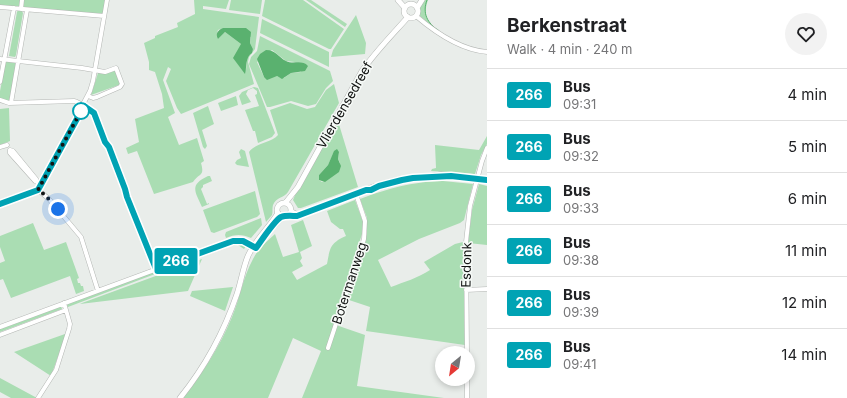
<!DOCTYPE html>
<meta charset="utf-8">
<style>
:root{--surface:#fff;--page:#f2f2f2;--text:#202124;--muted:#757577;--line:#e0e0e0}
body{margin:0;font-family:Inter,sans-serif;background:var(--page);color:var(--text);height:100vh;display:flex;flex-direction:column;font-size:15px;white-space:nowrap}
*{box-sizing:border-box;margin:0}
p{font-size:13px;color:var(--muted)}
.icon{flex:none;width:22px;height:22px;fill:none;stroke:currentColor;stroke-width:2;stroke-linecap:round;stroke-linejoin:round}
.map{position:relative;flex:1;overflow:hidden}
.side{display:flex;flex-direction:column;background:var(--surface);width:360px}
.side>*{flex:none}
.badge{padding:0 8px;border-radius:3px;font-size:14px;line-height:26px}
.needle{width:26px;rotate:210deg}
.controls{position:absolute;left:435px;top:346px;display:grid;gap:8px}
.controls a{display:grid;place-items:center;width:40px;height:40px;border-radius:50%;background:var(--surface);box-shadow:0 2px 6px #0003;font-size:20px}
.you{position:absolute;width:20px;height:20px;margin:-10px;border:3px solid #fff;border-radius:50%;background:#1a73e8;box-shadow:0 0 0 6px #1a73e833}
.map>.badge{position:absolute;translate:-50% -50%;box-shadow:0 0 0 2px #fff}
.round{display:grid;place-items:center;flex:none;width:42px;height:42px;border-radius:21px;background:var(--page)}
.head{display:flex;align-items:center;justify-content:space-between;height:68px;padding:0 20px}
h1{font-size:19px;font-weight:700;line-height:30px}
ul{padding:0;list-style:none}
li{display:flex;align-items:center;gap:12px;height:52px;padding:0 20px;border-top:1px solid var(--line)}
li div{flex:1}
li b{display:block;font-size:15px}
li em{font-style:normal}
li .badge{min-width:44px;font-weight:700;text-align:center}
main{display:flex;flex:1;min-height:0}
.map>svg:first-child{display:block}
</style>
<main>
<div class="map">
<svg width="487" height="398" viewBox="0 0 487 398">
<rect width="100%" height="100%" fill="#e9edea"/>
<path fill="#aaddb3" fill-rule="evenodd" d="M 0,0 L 105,0 L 103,14 L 0,6 Z
M 194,0 L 229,0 L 226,9 L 203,6 L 203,9 L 259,17 L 255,49 L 249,57 L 248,62 L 254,84 L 181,114 L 177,108 L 166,81 L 171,69 L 168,67 L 163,80 L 175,113 L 168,117 L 179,145 L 197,138 L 204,161 L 201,163 C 205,177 199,173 193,182 L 154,194 L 137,151 L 128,154 L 126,148 L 139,142 L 135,119 L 164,108 L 162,94 L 155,72 L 149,70 L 149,62 L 144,43 L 155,38 L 155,36 L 178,27 L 177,23 L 195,14 ZM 223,28 L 251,37 L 250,43 L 253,49 L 247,58 L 246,70 L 241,44 L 225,32 L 218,39 L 217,33 L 218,30 Z
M 231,0 L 262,0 L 260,14 L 229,10 Z
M 265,0 L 303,0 L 344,29 L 331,49 L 329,49 L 262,16 Z
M 306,0 L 311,0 L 347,24 L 345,27 Z
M 424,0 L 428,0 C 423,14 426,23 439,30 L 438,32 L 420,16 L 420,6 Z
M 18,10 L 21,10 L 23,13 L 16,55 L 15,57 L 9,56 L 17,12 Z
M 356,15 L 366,43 L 365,54 L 331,57 L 333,50 Z
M 262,19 L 329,52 L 329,67 L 260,33 Z
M 260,36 L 330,71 L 333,81 L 326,88 L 316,104 L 308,106 L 291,101 L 270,107 L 267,107 L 249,64 L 251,57 L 257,51 ZM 272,50 L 286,61 L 303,63 L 301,72 L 291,73 L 284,78 L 281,78 L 277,76 L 264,77 L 257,62 Z
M 6,61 L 16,62 L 10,102 L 0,98 L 0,91 Z
M 115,69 L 120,83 L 119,85 L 91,95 L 98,73 Z
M 334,84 L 339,103 L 288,192 C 284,198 276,197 273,205 C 272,209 273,212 272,215 L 266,222 L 249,152 C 255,143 271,143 278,135 L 270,110 L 290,103 L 307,109 L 315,107 L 326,90 Z
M 254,87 L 258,88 L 275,133 L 272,137 L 258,143 L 255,131 L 253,131 L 245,110 L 259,106 L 255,95 L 257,94 L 257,91 L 253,88 L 248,90 L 246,94 L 251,102 L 242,105 L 239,96 L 242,92 Z
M 236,96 L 238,105 L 221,111 L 218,103 Z
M 208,106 L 214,124 L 202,130 L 207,146 L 205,149 L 203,147 L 193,113 Z
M 9,108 L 10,141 L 0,145 L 0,109 Z
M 338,121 L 358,187 L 301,208 L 298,208 L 293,200 L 298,188 ZM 339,152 L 338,159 L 340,163 C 336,173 332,178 322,182 L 319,180 L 319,175 L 328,165 L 333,154 Z
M 487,136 L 487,144 L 481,155 L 475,174 L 431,171 L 432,169 L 436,168 L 435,145 L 479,150 Z
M 241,149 L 245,151 L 249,167 L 237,165 L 235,163 L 237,160 L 241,158 L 239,152 Z
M 208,176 L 210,176 L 212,181 L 203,185 L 203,187 L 201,189 L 207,204 L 209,203 L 209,204 L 202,207 C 195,191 189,185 208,176 Z
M 443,181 L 473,184 L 464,220 L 460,223 L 419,239 L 378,260 L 391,287 C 404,282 418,278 430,270 L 424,262 L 455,244 L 463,242 L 465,345 L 366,331 L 370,307 L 346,299 L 367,233 L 367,218 L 360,199 C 390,188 410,182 443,181 Z
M 479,184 L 487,186 L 487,245 L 468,243 L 472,210 Z
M 255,191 L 260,214 L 257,217 L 214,233 L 211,232 L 203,210 Z
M 355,200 L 363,222 L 363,231 L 333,324 L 365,335 L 357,386 L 444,398 L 302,398 L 321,351 L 293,338 L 268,398 L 183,398 C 203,373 220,346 232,317 C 240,298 243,277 253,259 C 258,249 267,241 275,234 L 283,257 L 299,252 L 291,225 L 303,220 L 312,246 L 300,252 L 302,258 L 300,261 L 303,266 L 292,272 L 297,280 L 327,264 C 330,248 330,243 346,236 L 343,229 L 340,229 L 331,222 L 327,211 Z
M 261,218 L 262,225 L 251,238 C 242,234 235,234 226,238 L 225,235 L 226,232 Z
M 33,223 L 44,250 L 66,242 L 79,278 L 77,279 L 78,283 L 80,283 L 81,286 L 83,286 L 84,291 L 76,294 L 70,276 L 11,298 L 3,279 L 0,280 L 0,263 L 5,261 L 0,247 L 0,236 Z
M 238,242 L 247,245 L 244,249 L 238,245 L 229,246 L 68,307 L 67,306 L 68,303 L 217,247 Z
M 202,259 L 188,291 L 80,304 L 82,303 Z
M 233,287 L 225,311 L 190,296 L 192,291 Z
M 61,306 L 62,309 L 0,332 L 0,328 Z
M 65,334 L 66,334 L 51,376 L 14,352 Z
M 0,378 L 37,398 L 11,398 L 0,392 Z"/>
<path fill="#5ab16f" d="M 223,28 L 246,28 L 251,32 L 250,43 L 253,49 L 252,53 C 245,57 247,67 245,74 L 233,58 L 241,44 L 225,32 L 218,39 C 215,34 218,30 223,28 Z
M 266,50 C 276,50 278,57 286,61 C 293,65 302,59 308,66 L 305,71 L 291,73 L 282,79 L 277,76 L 267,80 L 264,77 L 257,59 L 260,54 Z
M 337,149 L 339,152 L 338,159 L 341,166 L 339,172 L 325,182 L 319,180 L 319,175 L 328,165 L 334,151 Z"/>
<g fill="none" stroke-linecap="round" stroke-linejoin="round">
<path stroke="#5ab16f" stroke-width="1" d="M 427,0 C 422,13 427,23 439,31"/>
<defs>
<path id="minor" d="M 0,7 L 104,16
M 21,9 L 22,0
M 416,16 C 436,33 461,50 487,52
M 0,59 L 82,68 L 105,72 L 116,68 L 122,84 L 120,87 L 97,97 L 93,98 L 88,96
M 0,82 L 14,8
M 0,100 L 9,103 L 74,101 C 78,102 81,104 85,107 C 100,115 99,134 109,147 L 125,189 L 127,197 L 156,269
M 11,103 L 27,10
M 0,147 L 7,145
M 37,182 L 36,179 L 13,151 L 10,150 L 10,153 L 35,181 L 41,183
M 38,190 L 49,199 L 81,237 L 98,291
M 0,204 L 38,190 L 90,91 L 93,81 L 107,0
M 291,211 L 299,215
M 289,215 L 297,216 L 374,186 L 402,180 L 441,174 L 487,180
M 466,290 L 487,289
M 0,327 L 233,241 L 243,241 L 256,248
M 0,335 L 66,310
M 328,348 L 364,239 L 365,221 L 356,194
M 467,353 L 466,242 L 470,206 L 482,161 L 487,148
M 467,379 L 467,398
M 38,398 L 56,370 L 69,329 L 70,324 L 64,303"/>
<path id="major" d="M 398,0 L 405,8
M404 11a7 7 0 1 1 14 0a7 7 0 1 1-14 0Z
M 417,8 L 422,0
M 286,202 L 298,187 L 362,71 C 376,51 392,35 408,17
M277 210a7 7 0 1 1 14 0a7 7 0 1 1-14 0Z
M 266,234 L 282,217
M 180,398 C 205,367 224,332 237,294 C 241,282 243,268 248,256 C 255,240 269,228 278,213"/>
</defs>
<use href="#minor" stroke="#b4b7b4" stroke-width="5"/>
<use href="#major" stroke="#b4b7b4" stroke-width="6"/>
<use href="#minor" stroke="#fff" stroke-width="4"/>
<use href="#major" stroke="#fff" stroke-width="5"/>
</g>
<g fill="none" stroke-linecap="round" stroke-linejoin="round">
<defs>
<path id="line" d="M 0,204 L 38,190 L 84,106 L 94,113 L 105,142 L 109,147 L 125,189 L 127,197 L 156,269 L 233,241 L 243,241 L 256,248 C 261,241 275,220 281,217 C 286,215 292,216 297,216 L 366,190 L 371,190 L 379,186 L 402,180 L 413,178 L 451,176 L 487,180"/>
</defs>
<use href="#line" stroke="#fff" stroke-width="9"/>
<use href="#line" stroke="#00a3b4" stroke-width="6"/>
<path stroke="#121413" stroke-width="4" stroke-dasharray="0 7.2" d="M 58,209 L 45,195 L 38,190 L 81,111"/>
</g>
<circle fill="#fff" stroke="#00a3b4" stroke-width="2" cx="81" cy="111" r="8"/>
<g text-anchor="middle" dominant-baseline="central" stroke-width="3" stroke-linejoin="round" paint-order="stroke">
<g font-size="13" fill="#121413" stroke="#f6faf7">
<text transform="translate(344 105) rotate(-60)">Vlierdensedreef</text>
<text transform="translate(466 265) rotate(-89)">Esdonk</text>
<text transform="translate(349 283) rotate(-72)">Botermanweg</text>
</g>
</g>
</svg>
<div class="controls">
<a><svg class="needle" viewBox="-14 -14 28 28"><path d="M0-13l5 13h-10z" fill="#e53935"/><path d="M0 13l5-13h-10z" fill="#757577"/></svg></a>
</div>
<div class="you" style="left:58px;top:209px"></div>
<b class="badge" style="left:176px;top:261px;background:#00a3b4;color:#fff">266</b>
</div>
<section class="side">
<div class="head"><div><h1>Berkenstraat</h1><p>Walk · 4 min · 240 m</p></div><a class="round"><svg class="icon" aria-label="heart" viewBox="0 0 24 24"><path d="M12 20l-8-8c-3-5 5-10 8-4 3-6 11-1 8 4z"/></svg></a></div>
<ul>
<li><span class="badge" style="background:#00a3b4;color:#fff">266</span><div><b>Bus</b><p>09:31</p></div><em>4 min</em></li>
<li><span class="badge" style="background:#00a3b4;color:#fff">266</span><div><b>Bus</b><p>09:32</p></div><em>5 min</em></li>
<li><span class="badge" style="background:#00a3b4;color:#fff">266</span><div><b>Bus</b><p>09:33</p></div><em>6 min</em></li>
<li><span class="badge" style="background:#00a3b4;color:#fff">266</span><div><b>Bus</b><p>09:38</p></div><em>11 min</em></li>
<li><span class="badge" style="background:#00a3b4;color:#fff">266</span><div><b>Bus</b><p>09:39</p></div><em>12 min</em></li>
<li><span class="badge" style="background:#00a3b4;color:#fff">266</span><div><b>Bus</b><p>09:41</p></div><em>14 min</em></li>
</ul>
</section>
</main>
